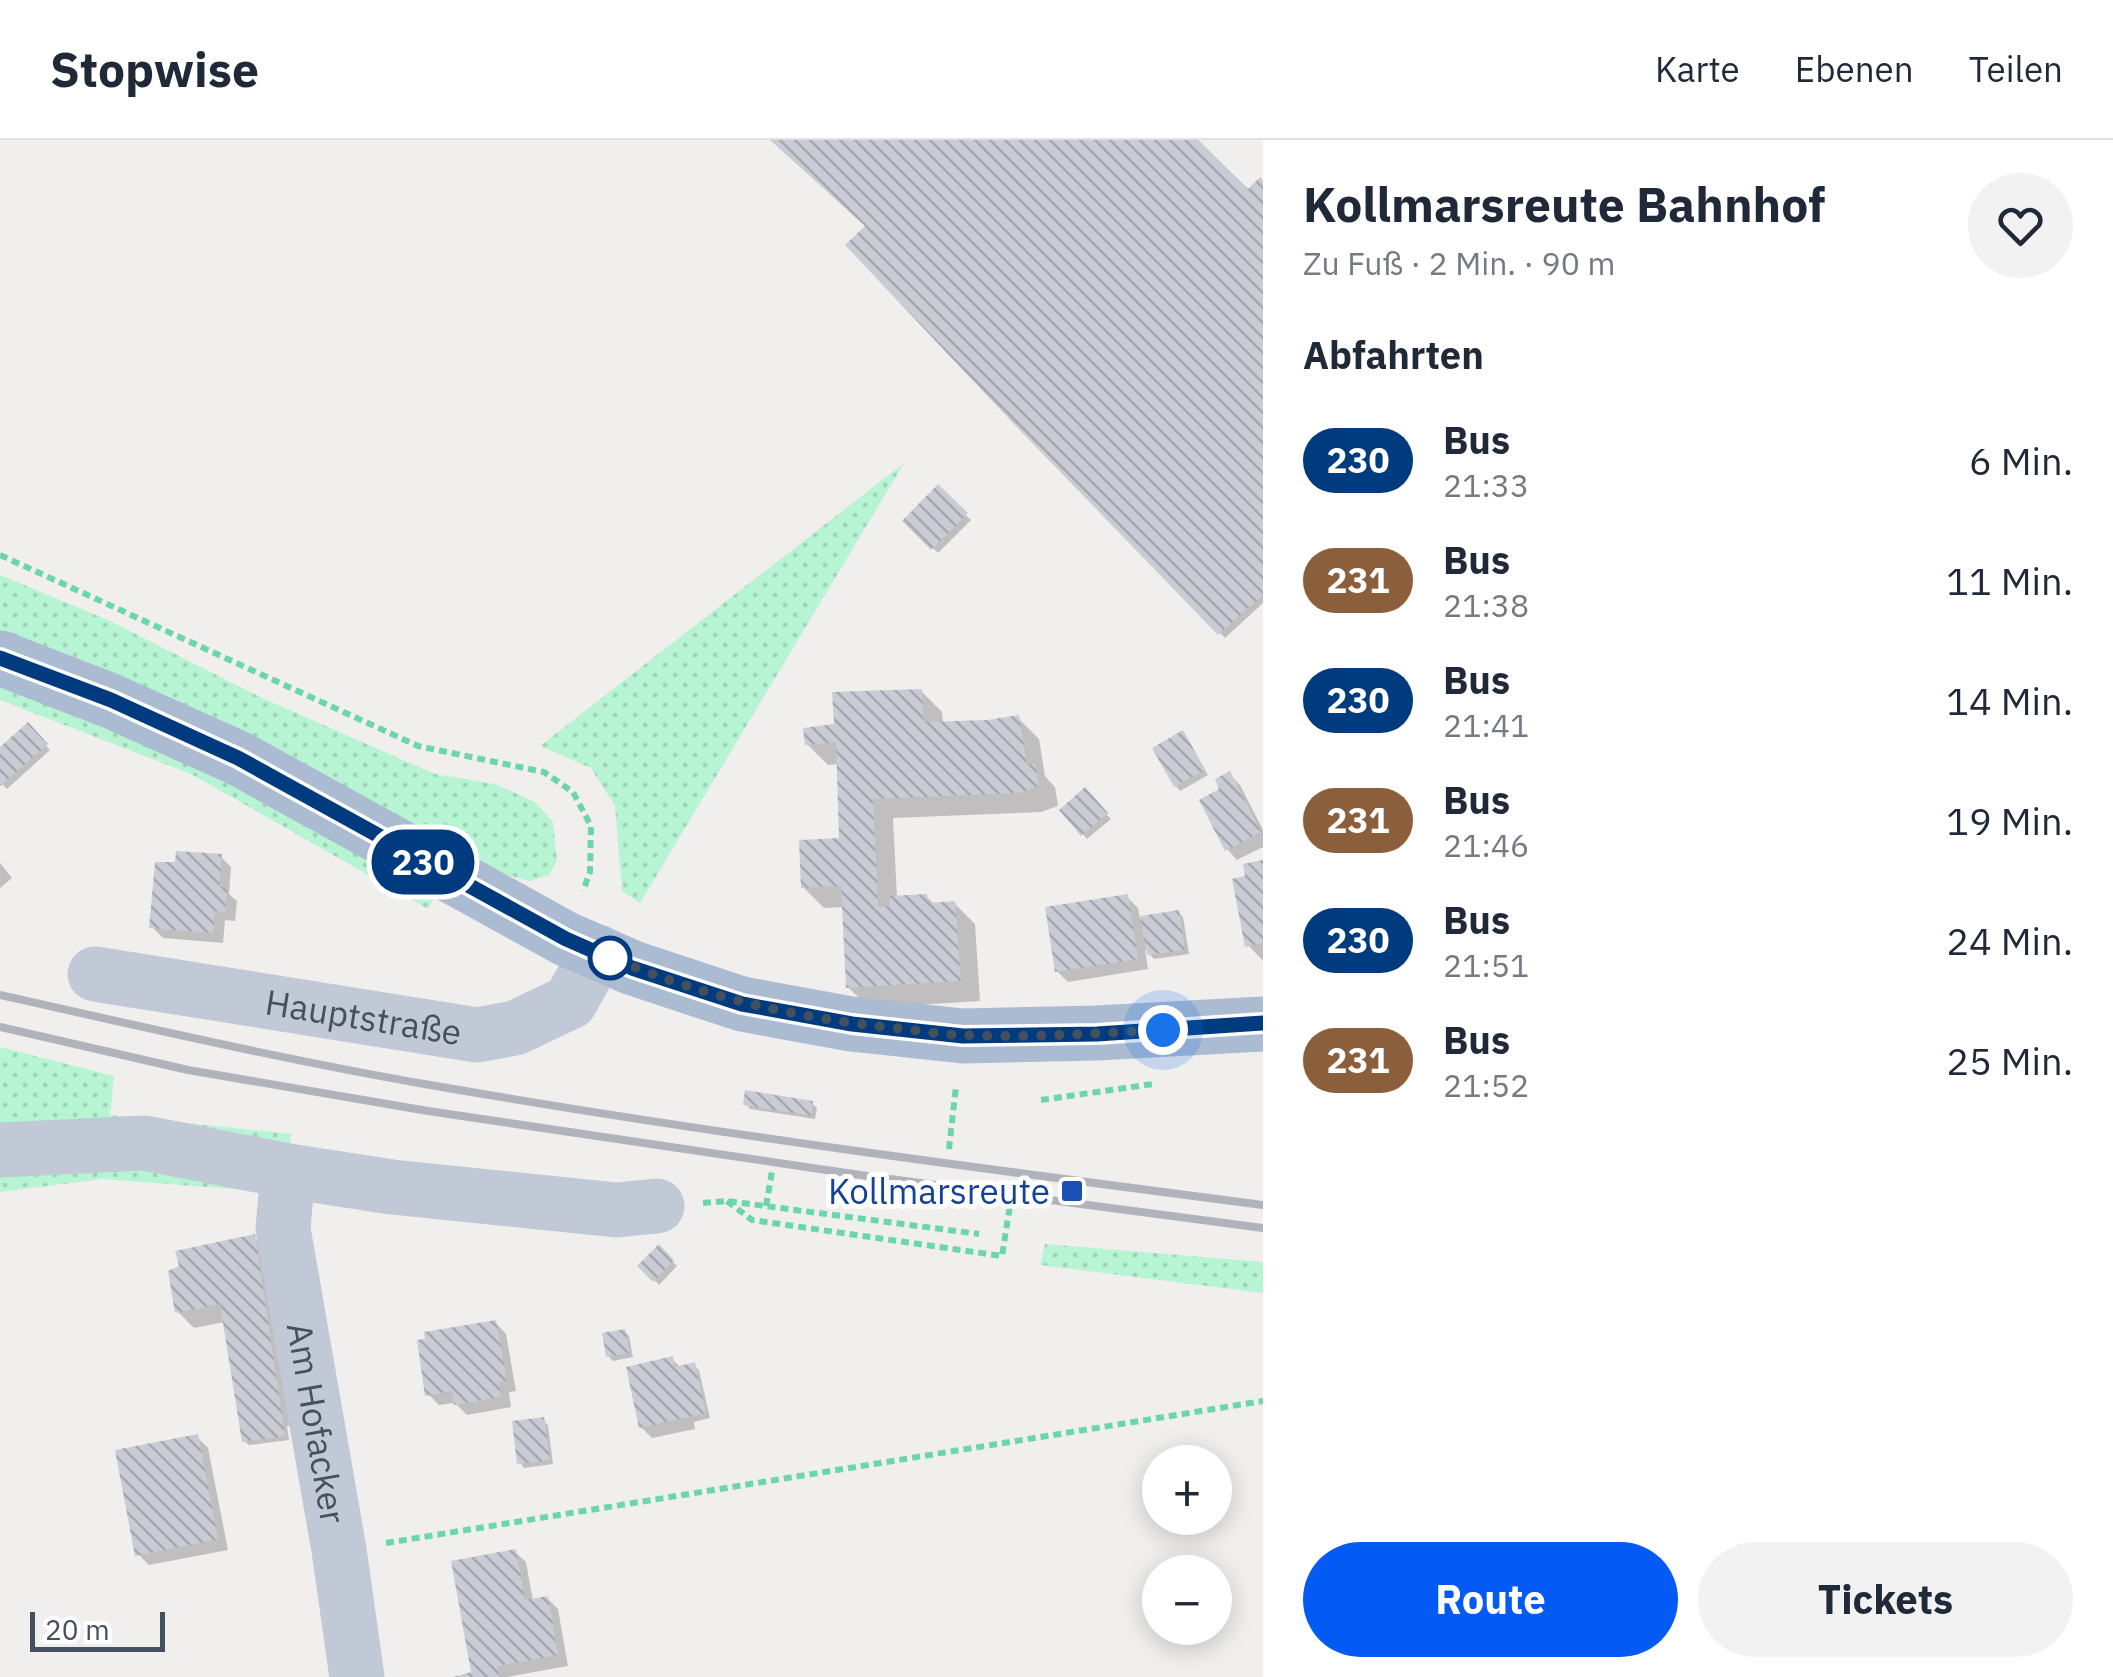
<!DOCTYPE html>
<html lang="de">
<meta charset="utf-8">
<style>
:root{--surface:#fff;--page:#f2f2f3;--text:#1f2937;--muted:#747a83;--line:#e0e1e3;--accent:#045af5}
body{margin:0;font-family:"IBM Plex Sans",sans-serif;background:var(--page);color:var(--text);height:100vh;display:flex;flex-direction:column;font-size:38px;white-space:nowrap}
*{box-sizing:border-box;margin:0}
p{font-size:32px;color:var(--muted)}
.icon{flex:none;width:55px;height:55px;fill:none;stroke:currentColor;stroke-width:2;stroke-linecap:round;stroke-linejoin:round}
.map{position:relative;flex:1;overflow:hidden}
.details{display:flex;flex-direction:column;background:var(--surface);width:850px}
.details>*{flex:none}
.badge{padding:0 20px;border-radius:32px;font-size:35px;line-height:65px}
.buttons{position:absolute;left:1142px;top:1305px;display:grid;gap:20px}
.buttons a{display:grid;place-items:center;width:90px;height:90px;border-radius:50%;background:var(--surface);box-shadow:0 5px 25px #0003;font-size:50px}
.scale{position:absolute;left:30px;bottom:25px;width:135px;box-sizing:border-box;padding-left:10px;border:5px solid #44505e;border-top:0;font-size:28px;line-height:35px;white-space:nowrap;color:#44505e;-webkit-text-stroke:8px #fff;paint-order:stroke}
.you{position:absolute;width:50px;height:50px;margin:-25px;border:8px solid #fff;border-radius:50%;background:#1a73e8;box-shadow:0 0 0 15px #1a73e833}
.map>.badge{position:absolute;translate:-50% -50%;box-shadow:0 0 0 5px #fff}
h2{padding:0 40px;font-size:38px;line-height:90px}
.round{display:grid;place-items:center;flex:none;width:105px;height:105px;border-radius:52px;background:var(--page)}
.head{display:flex;align-items:center;justify-content:space-between;height:170px;padding:0 40px}
h1{font-size:48px;font-weight:700;line-height:75px}
.button{display:flex;gap:20px;margin-top:auto;padding:20px 40px}
.button a{flex:1;height:115px;border-radius:60px;background:var(--accent);color:#fff;font-size:40px;font-weight:700;line-height:115px;text-align:center}
.button a+a{background:var(--page);color:var(--text)}
ul{padding:0;list-style:none}
li{display:flex;align-items:center;gap:30px;height:120px;padding:0 40px}
li div{flex:1}
li b{display:block;font-size:38px}
li em{font-style:normal}
li .badge{min-width:110px;font-weight:700;text-align:center}
header{display:flex;align-items:center;gap:60px;box-sizing:border-box;height:140px;padding:0 50px;background:var(--surface);border-bottom:2px solid var(--line)}
header strong{font-size:48px}
nav{display:flex;gap:55px;margin-inline-start:auto;font-size:35px}
main{display:flex;flex:1;min-height:0}
.map>svg:first-child{display:block}
</style>
<header>
<strong>Stopwise</strong>
<nav><a>Karte</a><a>Ebenen</a><a>Teilen</a></nav>
</header>
<main>
<div class="map">
<svg width="1263" height="1537" viewBox="0 0 1263 1537">
<defs>
<pattern id="green-dots" width="8" height="8" patternUnits="userSpaceOnUse" patternTransform="scale(2.5)"><rect width="8" height="8" fill="#b7f4d4"/><path d="M2 2h.1M6 6h.1" fill="none" stroke="#9fd3b8" stroke-width="1.8" stroke-linecap="round"/></pattern>
<pattern id="building-back-hatch" width="6" height="6" patternUnits="userSpaceOnUse" patternTransform="scale(2.5)"><rect width="6" height="6" fill="#caccd5"/><path d="M-1 5l2 2M0 0l6 6M5-1l2 2" fill="none" stroke="#a6a8b0"/></pattern>
</defs>
<rect width="100%" height="100%" fill="#f1eeee"/>
<path fill="url(#green-dots)" d="M 904,323 L 640,763 L 622,751 L 615,666 L 591,628 L 540,606 Z
M 0,435 L 108,480 L 262,558 L 435,634 L 495,644 L 535,662 L 553,682 L 557,721 L 549,735 L 530,741 L 506,735 L 458,713 L 428,769 L 191,634 L 0,560 Z
M 0,907 L 114,936 L 110,975 L 291,994 L 285,1053 L 102,1039 L 0,1052 Z
M 1045,1104 L 1263,1122 L 1263,1153 L 1040,1125 Z"/>
<path fill="#0003" d="M 773,0 L 1194,0 L 1248,53 L 1260,40 L 1263,43 L 1263,463 L 1225,498 L 1013,280 L 868,86 Z
M 938,348 L 971,380 L 938,413 L 906,381 Z
M 921,551 L 942,572 L 943,584 L 1018,578 L 1039,599 L 1045,636 L 1055,647 L 1058,666 L 1041,672 L 893,678 L 897,758 L 926,756 L 935,765 L 954,763 L 975,784 L 980,861 L 869,868 L 848,847 L 845,767 L 824,768 L 803,747 L 842,701 L 839,624 L 828,625 L 807,604 L 836,586 Z
M 28,586 L 50,610 L 7,649 L 0,642 L 0,610 Z
M 1187,598 L 1208,635 L 1180,651 L 1176,646 Z
M 1229,634 L 1240,645 L 1263,690 L 1263,707 L 1237,720 L 1227,709 L 1223,650 Z
M 1085,651 L 1111,679 L 1087,699 L 1062,670 Z
M 220,716 L 231,727 L 229,754 L 237,761 L 235,781 L 225,780 L 223,803 L 163,798 L 152,787 L 177,725 Z
M 0,723 L 12,738 L 0,748 Z
M 1263,723 L 1263,821 L 1248,805 L 1246,726 Z
M 1127,757 L 1138,768 L 1140,779 L 1178,772 L 1183,777 L 1189,814 L 1154,819 L 1145,809 L 1148,829 L 1068,842 L 1057,831 Z
M 812,963 L 817,968 L 815,979 L 750,969 L 746,964 Z
M 254,1097 L 270,1113 L 296,1285 L 287,1286 L 289,1300 L 249,1305 L 244,1301 L 225,1182 L 194,1188 L 178,1172 L 182,1127 Z
M 659,1108 L 677,1126 L 659,1145 L 641,1126 Z
M 496,1183 L 506,1194 L 516,1251 L 509,1252 L 511,1267 L 467,1275 L 455,1263 L 439,1265 L 428,1254 Z
M 624,1191 L 629,1196 L 633,1217 L 613,1221 L 608,1216 Z
M 672,1219 L 681,1228 L 694,1225 L 699,1230 L 710,1278 L 694,1282 L 695,1289 L 652,1298 L 641,1287 Z
M 543,1280 L 548,1285 L 553,1324 L 524,1328 L 520,1323 Z
M 197,1297 L 208,1308 L 228,1410 L 149,1425 L 138,1414 Z
M 515,1412 L 526,1422 L 533,1461 L 547,1458 L 558,1469 L 568,1526 L 507,1537 L 457,1537 L 476,1533 Z"/>
<path fill="url(#building-back-hatch)" d="M 770,0 L 1198,0 L 1248,49 L 1260,37 L 1263,40 L 1263,455 L 1218,495 L 1012,282 L 845,105 L 865,86 Z
M 938,344 L 968,373 L 931,410 L 902,381 Z
M 922,549 L 924,582 L 987,580 L 1019,575 L 1027,626 L 1035,623 L 1039,646 L 1019,653 L 873,659 L 878,767 L 890,766 L 890,756 L 927,754 L 928,763 L 955,761 L 961,841 L 846,848 L 841,746 L 801,748 L 799,700 L 839,698 L 836,602 L 805,605 L 803,588 L 834,584 L 832,552 Z
M 28,582 L 48,604 L 0,646 L 0,607 Z
M 1183,590 L 1205,630 L 1174,647 L 1152,608 Z
M 1230,631 L 1261,692 L 1225,711 L 1199,660 L 1219,649 L 1215,639 Z
M 1085,647 L 1108,673 L 1081,696 L 1059,670 Z
M 176,711 L 222,714 L 219,747 L 227,748 L 225,772 L 215,771 L 213,793 L 149,788 L 155,722 L 175,722 Z
M 1263,720 L 1263,803 L 1245,807 L 1232,739 L 1245,736 L 1243,724 Z
M 1128,754 L 1138,819 L 1055,832 L 1045,767 Z
M 1179,770 L 1185,810 L 1147,815 L 1140,776 Z
M 745,950 L 813,961 L 811,976 L 743,965 Z
M 255,1094 L 285,1296 L 242,1302 L 220,1164 L 175,1173 L 168,1131 L 179,1126 L 175,1111 Z
M 659,1104 L 674,1120 L 653,1142 L 637,1126 Z
M 496,1180 L 507,1241 L 499,1242 L 501,1257 L 454,1265 L 452,1251 L 425,1256 L 417,1200 L 425,1199 L 424,1192 Z
M 625,1189 L 630,1213 L 606,1217 L 602,1193 Z
M 673,1216 L 675,1227 L 695,1222 L 706,1273 L 639,1288 L 626,1227 Z
M 544,1277 L 550,1320 L 517,1324 L 512,1281 Z
M 198,1294 L 218,1399 L 135,1416 L 115,1310 Z
M 516,1409 L 525,1460 L 548,1456 L 558,1515 L 497,1526 L 499,1537 L 453,1537 L 471,1532 L 451,1421 Z"/>
<g fill="none" stroke-linecap="round" stroke-linejoin="round">
<path stroke="#6bd6aa" stroke-width="6" stroke-dasharray="8 5" stroke-linecap="butt" d="M 0,415 L 418,606 L 544,632 L 573,652 L 591,686 L 590,732 L 583,751
M 1041,960 L 1153,944
M 949,1009 L 956,946
M 727,1061 L 752,1080 L 1002,1116 L 1010,1065
M 703,1063 L 727,1061 L 979,1094
M 766,1066 L 772,1031
M 386,1403 L 1263,1261"/>
<g stroke="#c0c9d5" stroke-width="55">
<path id="s1" d="M 95,834 L 477,895 L 515,888 L 570,862 L 598,812"/>
<path d="M 0,1010 L 145,1003 L 288,1031 L 392,1047 L 617,1070 L 657,1066"/>
<path id="s2" d="M 288,1031 L 283,1089 L 339,1410 L 357,1537"/>
</g>
<path stroke="#abbbd1" stroke-width="55" d="M 0,518 L 111,561 L 238,618 L 566,799 L 633,828 L 742,864 L 851,884 L 963,896 L 1097,893 L 1263,884"/>
<path stroke="#b0b3ba" stroke-width="8" d="M 0,855 C 143,887 286,920 430,945 C 707,993 985,1029 1263,1065
M 0,887 L 188,930 L 428,971 L 867,1036 L 1263,1088"/>
</g>
<g fill="none" stroke-linecap="round" stroke-linejoin="round">
<defs>
<path id="line" d="M 0,518 L 111,560 L 238,618 L 566,799 L 632,828 L 742,864 L 852,884 L 963,896 L 1097,894 L 1263,883"/>
</defs>
<use href="#line" stroke="#fff" stroke-width="22"/>
<use href="#line" stroke="#003b80" stroke-width="15"/>
<path stroke="#44505e" stroke-width="10" stroke-dasharray="0 18" d="M 610,818 L 598,812 C 698,856 794,878 902,889 C 922,891 943,895 963,895 C 1030,898 1097,893 1163,890"/>
</g>
<circle fill="#fff" stroke="#003b80" stroke-width="5" cx="610" cy="818" r="20"/>
<rect fill="#1a4fb4" stroke="#fff" stroke-width="4" x="1060" y="1039" width="24" height="24" rx="5"/>
<g text-anchor="middle" dominant-baseline="central" stroke-width="10" stroke-linejoin="round" paint-order="stroke">
<g font-size="35" fill="#44505e" stroke="#fff">
<text stroke="none"><textPath href="#s1" startOffset="272">Hauptstraße</textPath></text>
<text stroke="none"><textPath href="#s2" startOffset="255">Am Hofacker</textPath></text>
</g>
<g font-size="35" fill="#164399" stroke="#fff" text-anchor="end">
<text x="1050" y="1051">Kollmarsreute</text>
</g>
</g>
</svg>
<div class="buttons">
<a>+</a>
<a>−</a>
</div>
<div class="scale">20 m</div>
<div class="you" style="left:1163px;top:890px"></div>
<b class="badge" style="left:423px;top:722px;background:#003b80;color:#fff">230</b>
</div>
<section class="details">
<div class="head"><div><h1>Kollmarsreute Bahnhof</h1><p>Zu Fuß · 2 Min. · 90 m</p></div><a class="round"><svg class="icon" aria-label="heart" viewBox="0 0 24 24"><path d="M12 20l-8-8c-3-5 5-10 8-4 3-6 11-1 8 4z"/></svg></a></div>
<h2>Abfahrten</h2>
<ul>
<li><span class="badge" style="background:#003b80;color:#fff">230</span><div><b>Bus</b><p>21:33</p></div><em>6 Min.</em></li>
<li><span class="badge" style="background:#8b5e3c;color:#fff">231</span><div><b>Bus</b><p>21:38</p></div><em>11 Min.</em></li>
<li><span class="badge" style="background:#003b80;color:#fff">230</span><div><b>Bus</b><p>21:41</p></div><em>14 Min.</em></li>
<li><span class="badge" style="background:#8b5e3c;color:#fff">231</span><div><b>Bus</b><p>21:46</p></div><em>19 Min.</em></li>
<li><span class="badge" style="background:#003b80;color:#fff">230</span><div><b>Bus</b><p>21:51</p></div><em>24 Min.</em></li>
<li><span class="badge" style="background:#8b5e3c;color:#fff">231</span><div><b>Bus</b><p>21:52</p></div><em>25 Min.</em></li>
</ul>
<div class="button"><a>Route</a><a>Tickets</a></div>
</section>
</main>
